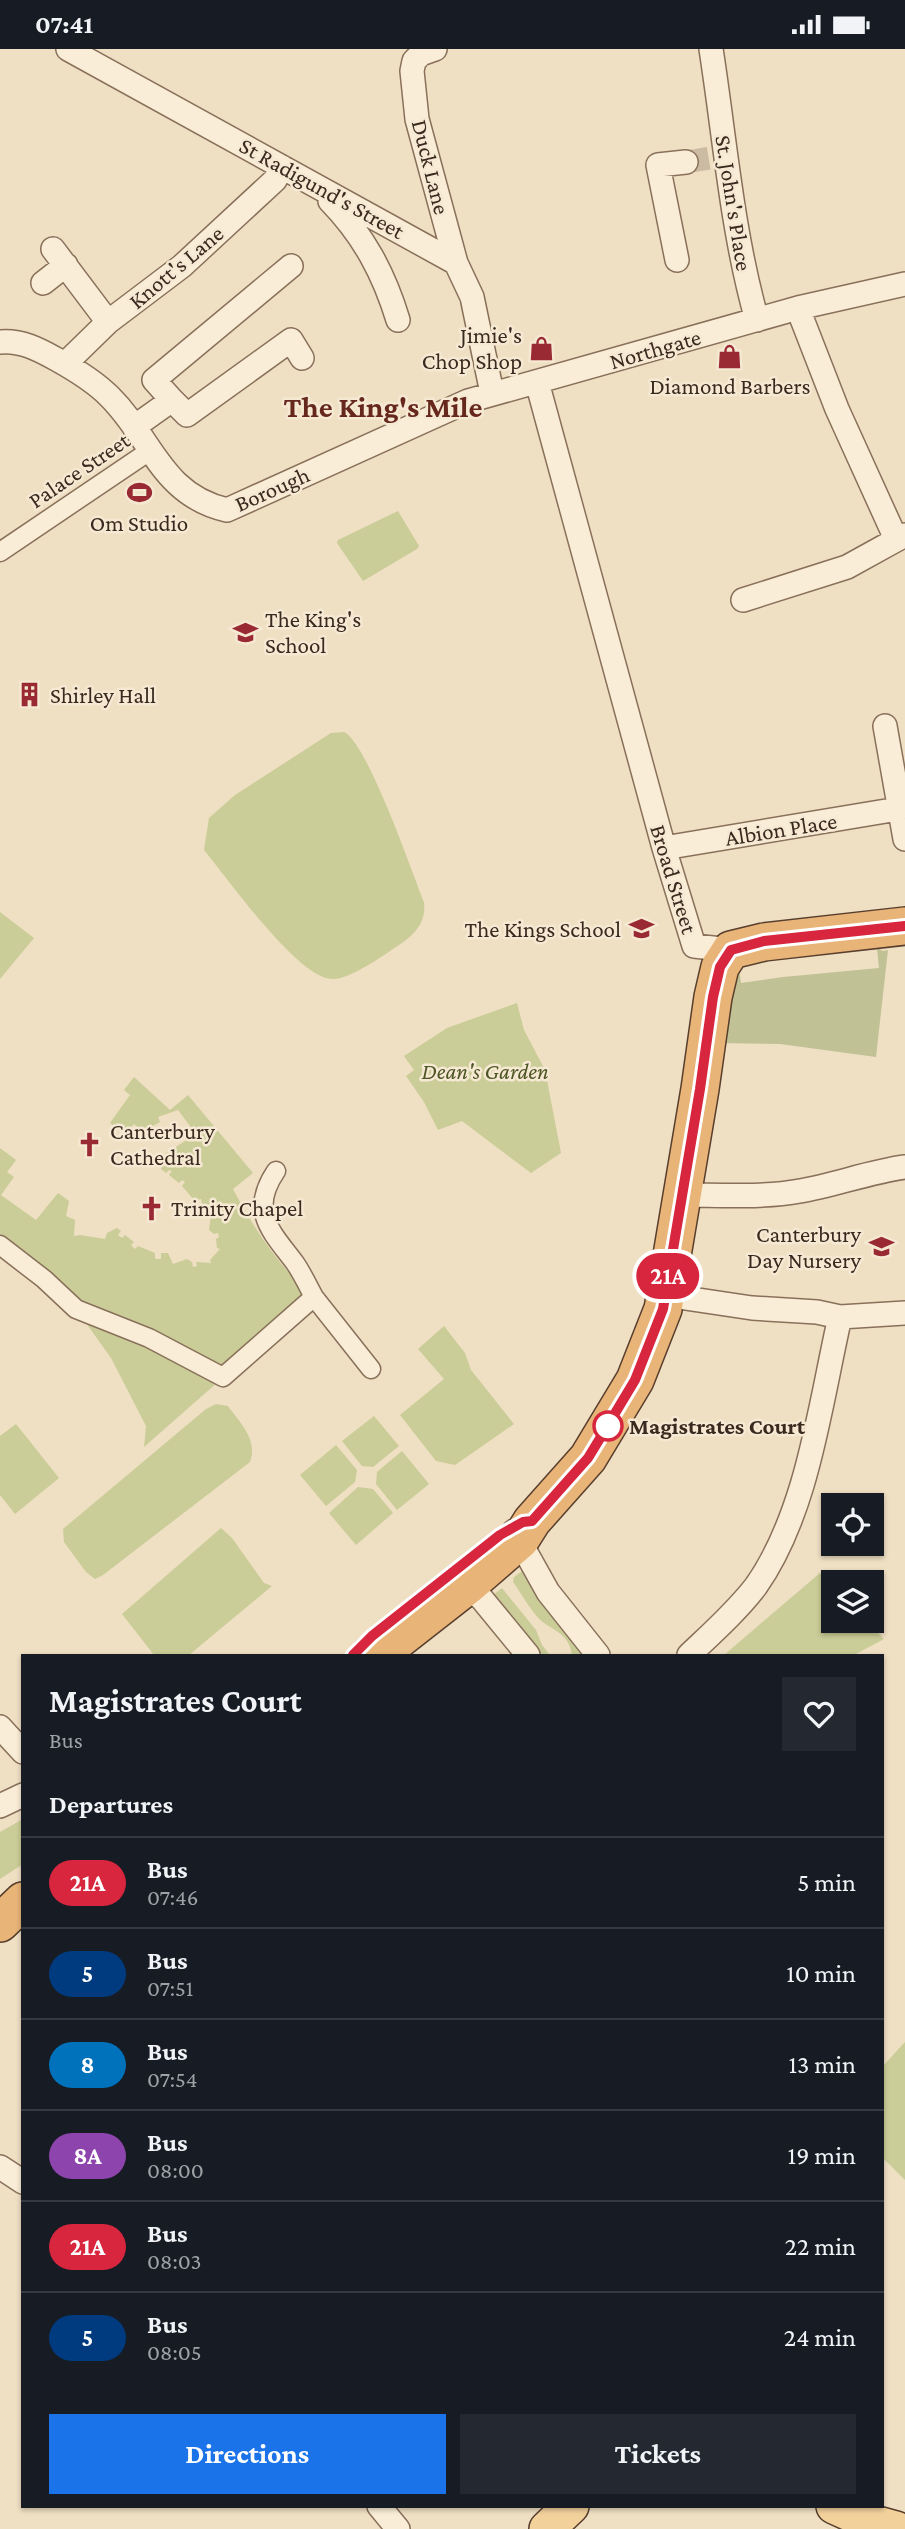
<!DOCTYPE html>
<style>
:root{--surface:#171b24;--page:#242831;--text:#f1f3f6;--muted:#9ea1a6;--line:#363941;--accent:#1a73e8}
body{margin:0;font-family:"Crimson Pro",serif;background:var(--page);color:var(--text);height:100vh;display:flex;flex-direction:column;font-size:26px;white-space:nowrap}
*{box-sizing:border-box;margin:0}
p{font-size:23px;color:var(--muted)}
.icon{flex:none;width:38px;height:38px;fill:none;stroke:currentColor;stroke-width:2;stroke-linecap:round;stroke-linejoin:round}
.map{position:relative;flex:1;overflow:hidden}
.side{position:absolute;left:21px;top:1605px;width:863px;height:854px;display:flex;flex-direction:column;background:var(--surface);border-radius:0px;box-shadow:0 2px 5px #0004}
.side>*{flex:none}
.badge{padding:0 14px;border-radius:23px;font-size:24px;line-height:46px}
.fabs{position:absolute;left:821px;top:1444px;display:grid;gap:14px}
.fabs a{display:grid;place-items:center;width:63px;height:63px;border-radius:0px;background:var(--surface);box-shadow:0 2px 5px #0004;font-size:35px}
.map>.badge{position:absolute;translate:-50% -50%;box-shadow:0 0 0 4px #fff}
h2{padding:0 28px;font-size:26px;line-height:63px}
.round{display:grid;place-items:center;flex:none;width:74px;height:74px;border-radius:0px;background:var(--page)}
.summary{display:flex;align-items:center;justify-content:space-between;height:119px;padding:0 28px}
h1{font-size:33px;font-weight:700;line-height:52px}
.action{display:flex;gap:14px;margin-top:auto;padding:14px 28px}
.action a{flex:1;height:80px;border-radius:0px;background:var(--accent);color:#fff;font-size:28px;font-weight:700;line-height:80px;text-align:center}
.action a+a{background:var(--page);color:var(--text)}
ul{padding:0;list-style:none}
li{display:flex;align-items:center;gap:21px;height:91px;padding:0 28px;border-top:2px solid var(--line)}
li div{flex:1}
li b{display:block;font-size:26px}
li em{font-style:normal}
li .badge{min-width:77px;font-weight:700;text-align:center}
.status{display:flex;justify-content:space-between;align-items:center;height:49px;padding:0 35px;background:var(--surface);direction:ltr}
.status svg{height:19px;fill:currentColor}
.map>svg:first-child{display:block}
</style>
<div class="status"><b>07:41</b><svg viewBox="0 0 49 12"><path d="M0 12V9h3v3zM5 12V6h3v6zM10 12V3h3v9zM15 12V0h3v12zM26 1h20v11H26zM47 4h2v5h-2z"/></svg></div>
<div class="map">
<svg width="905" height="2480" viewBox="0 0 905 2480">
<rect width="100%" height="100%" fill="#efdfc3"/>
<path fill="#cacd97" d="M 398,462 L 419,497 L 417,500 L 363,532 L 337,494 L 338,491 Z
M 344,683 C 367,693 412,823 424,853 C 427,878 409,890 390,902 C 377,911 347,931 332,930 C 298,929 228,830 204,801 L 209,769 L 235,746 L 331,684 Z
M 0,863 L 34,889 L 0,930 Z
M 517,954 L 524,981 L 545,1021 L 561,1104 L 531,1124 L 462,1072 L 438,1081 L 424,1053 L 406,1027 L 414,1021 L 404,1007 L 447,979 Z
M 134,1028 L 170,1061 L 188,1046 L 253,1124 L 233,1140 C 252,1176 273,1208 302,1238 L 303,1258 L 144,1398 L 146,1377 L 111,1309 L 76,1260 L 0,1196 L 0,1099 L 16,1111 L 7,1123 L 14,1128 L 1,1146 L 36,1171 L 58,1144 L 69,1152 L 66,1167 L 75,1171 L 74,1187 L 80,1186 L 105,1190 L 107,1184 L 117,1179 L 121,1182 L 118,1186 L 122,1189 L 125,1186 L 134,1193 L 131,1196 L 135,1200 L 138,1197 L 155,1204 L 155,1210 L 161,1210 L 161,1204 L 168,1204 L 173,1215 L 187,1210 L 192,1213 L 193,1218 L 197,1217 L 196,1213 L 211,1214 L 210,1211 L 220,1200 L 217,1199 L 216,1190 L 219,1188 L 218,1184 L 214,1185 L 209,1181 L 211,1165 L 198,1163 L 197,1156 L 202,1155 L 201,1150 L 194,1151 L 182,1137 L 185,1133 L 182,1131 L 179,1134 L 169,1126 L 172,1122 L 169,1121 L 166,1124 L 161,1120 L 165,1105 L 196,1085 L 178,1061 L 158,1068 L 160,1073 L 143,1083 L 134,1075 L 125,1085 L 110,1074 L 130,1046 L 124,1041 Z
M 444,1277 L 465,1304 L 471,1321 L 514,1375 L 455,1416 L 436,1412 L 400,1366 L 444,1330 L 418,1300 Z
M 216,1355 L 228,1357 C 241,1375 258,1391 250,1413 L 103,1526 L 95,1530 L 86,1523 L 64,1493 L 63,1480 L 206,1360 Z
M 374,1367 L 399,1397 L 373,1418 L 362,1417 L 342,1392 Z
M 16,1375 L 59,1429 L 15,1465 L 0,1446 L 0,1387 Z
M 336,1396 L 357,1421 L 355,1433 L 326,1457 L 300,1426 Z
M 402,1402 L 429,1435 L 397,1461 L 376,1435 L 377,1423 Z
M 358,1438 L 373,1440 L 393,1464 L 356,1496 L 329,1464 Z
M 221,1479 L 232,1489 L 264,1534 L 272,1537 L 189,1606 L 154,1606 L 122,1565 Z
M 526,1519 L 588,1606 L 572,1606 C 569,1587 559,1584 544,1574 C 532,1565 522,1545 513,1533 L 514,1528 Z
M 820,1524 L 833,1538 L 833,1572 L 866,1572 L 884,1590 L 854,1606 L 724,1606 Z
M 502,1539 L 536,1581 L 542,1596 L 550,1606 L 541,1606 L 493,1546 Z
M 23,1770 L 23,1815 L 0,1830 L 0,1783 Z
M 905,1993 L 905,2131 L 882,2108 L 882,2018 Z"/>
<path fill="#c0c296" d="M 877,899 L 883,902 L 888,901 L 876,1008 L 780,995 L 715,994 L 739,920 L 741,934 L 783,928 L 879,919 Z"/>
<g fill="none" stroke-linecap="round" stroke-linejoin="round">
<path stroke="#cbbba2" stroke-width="23" stroke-dasharray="23 11" stroke-linecap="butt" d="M 686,113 L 710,109"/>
<defs>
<path id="pedestrian" d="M 0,503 L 151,401
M 0,1196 L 44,1230 L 76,1260 L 149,1289 L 223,1328 L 314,1248 C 308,1237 302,1224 295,1214 C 270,1181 249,1162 276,1122
M 314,1248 L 371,1320"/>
<path id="minor" d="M 68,0 L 456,214 L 472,248 L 492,344
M 435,0 L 421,5 L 414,12 L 412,22 L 417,70 L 456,214
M 711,0 C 725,90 732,183 757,271
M 330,152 C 364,187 384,225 398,271
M 53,200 L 108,273
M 677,211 L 658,116 L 686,113
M 43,234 L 66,216
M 802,270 L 837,360 L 896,490
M 0,293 C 21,291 38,300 56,310 C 74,320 95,333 109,347 C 152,389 161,446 227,461 L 468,352 L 798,259 L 905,235
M 65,315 L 108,273 L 182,217 L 275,131 L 282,118
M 537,333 L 664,799 L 694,897 L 731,901
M 172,351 L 154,331 L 291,217
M 134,378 L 172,351 L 187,366 L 291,291 L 302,309
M 743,551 L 847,518 L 905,486
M 885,677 L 905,790
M 664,799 L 898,760
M 681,1146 C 720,1146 761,1149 800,1142 C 835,1136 869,1123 905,1118
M 685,1249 L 752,1259 L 817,1263 L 840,1268 L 905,1264
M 514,1482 L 548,1543 L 598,1606
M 467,1537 L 482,1550 L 528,1606
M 689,1606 C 711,1585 737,1562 756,1537 C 808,1463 820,1355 840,1268
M 0,1678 L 23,1703
M 0,1757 L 23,1746
M 0,2118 L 23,2133
M 379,2457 L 398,2480"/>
<path id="primary" d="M 834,2457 L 867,2472 L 896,2480
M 547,2480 L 571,2457"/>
<path id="trunk" d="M 370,1606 L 389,1598 L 467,1537 L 520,1491 L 532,1472 L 588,1409 L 635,1331 L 663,1260 L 700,1040 L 713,948 L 720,918 L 731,901 L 764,893 L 905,877
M 0,1874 L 23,1852"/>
</defs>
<use href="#pedestrian" stroke="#89705a" stroke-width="21"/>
<use href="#minor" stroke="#89705a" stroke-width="26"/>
<use href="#primary" stroke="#573e2e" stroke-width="38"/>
<use href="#trunk" stroke="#573e2e" stroke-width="40"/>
<use href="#pedestrian" stroke="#f9edd7" stroke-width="18"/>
<use href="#minor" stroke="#f9edd7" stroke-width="23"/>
<use href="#primary" stroke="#f2d19b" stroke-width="35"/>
<use href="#trunk" stroke="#e8b477" stroke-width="37"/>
</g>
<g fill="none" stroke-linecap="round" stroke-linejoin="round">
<defs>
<path id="line" d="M 353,1606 L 372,1587 L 500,1486 L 523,1473 L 532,1472 L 588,1409 L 599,1391 L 635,1331 L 663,1260 L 700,1040 L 713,948 L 720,918 L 731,901 L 764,892 L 905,877"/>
</defs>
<use href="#line" stroke="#fff" stroke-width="16"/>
<use href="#line" stroke="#d7263d" stroke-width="10"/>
</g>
<defs>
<symbol id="shop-bare" viewBox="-9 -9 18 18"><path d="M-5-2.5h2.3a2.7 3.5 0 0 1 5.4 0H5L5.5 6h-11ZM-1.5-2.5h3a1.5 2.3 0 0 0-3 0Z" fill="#992932" stroke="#f6e9d3" stroke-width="2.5" paint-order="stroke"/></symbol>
<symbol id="stadium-bare" viewBox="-9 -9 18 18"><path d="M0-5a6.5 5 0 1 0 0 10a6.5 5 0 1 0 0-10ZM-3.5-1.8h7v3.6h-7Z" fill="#992932" stroke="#f6e9d3" stroke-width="2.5" paint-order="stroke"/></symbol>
<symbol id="school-bare" viewBox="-9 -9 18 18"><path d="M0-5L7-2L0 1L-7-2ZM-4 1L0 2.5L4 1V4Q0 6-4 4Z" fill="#992932" stroke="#f6e9d3" stroke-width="2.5" paint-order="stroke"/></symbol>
<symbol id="building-bare" viewBox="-9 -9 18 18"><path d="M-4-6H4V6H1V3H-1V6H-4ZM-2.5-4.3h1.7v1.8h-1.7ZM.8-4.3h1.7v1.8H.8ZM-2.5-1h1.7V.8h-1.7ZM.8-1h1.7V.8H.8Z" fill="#992932" stroke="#f6e9d3" stroke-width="2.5" paint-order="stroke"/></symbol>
<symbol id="church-bare" viewBox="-9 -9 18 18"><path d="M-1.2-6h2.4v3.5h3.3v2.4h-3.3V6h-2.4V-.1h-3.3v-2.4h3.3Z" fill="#992932" stroke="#f6e9d3" stroke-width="2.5" paint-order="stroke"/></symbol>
</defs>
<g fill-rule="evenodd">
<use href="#shop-bare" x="524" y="282" width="35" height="35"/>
<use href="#shop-bare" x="712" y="290" width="35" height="35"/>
<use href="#stadium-bare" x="122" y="426" width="35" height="35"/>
<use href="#school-bare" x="228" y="566" width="35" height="35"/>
<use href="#building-bare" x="12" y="628" width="35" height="35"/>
<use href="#school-bare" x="624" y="862" width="35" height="35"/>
<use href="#church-bare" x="72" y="1078" width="35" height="35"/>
<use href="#church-bare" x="134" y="1142" width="35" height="35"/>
<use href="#school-bare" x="864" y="1180" width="35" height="35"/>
</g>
<circle fill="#fff" stroke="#d7263d" stroke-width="3.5" cx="608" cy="1377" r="14"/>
<g text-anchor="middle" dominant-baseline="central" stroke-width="5" stroke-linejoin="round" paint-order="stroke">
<g font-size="23" fill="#39291e" stroke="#f6e9d3">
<text transform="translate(431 118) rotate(76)">Duck Lane</text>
<text transform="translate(322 139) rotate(29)">St Radigund's Street</text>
<text transform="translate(734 154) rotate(81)">St. John's Place</text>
<text transform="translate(176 218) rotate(-40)">Knott's Lane</text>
<text transform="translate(655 300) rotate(-16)">Northgate</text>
<text transform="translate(79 421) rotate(-34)">Palace Street</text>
<text transform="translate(272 440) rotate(-24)">Borough</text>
<text transform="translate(781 780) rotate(-9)">Albion Place</text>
<text transform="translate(674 830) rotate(73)">Broad Street</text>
</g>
<g font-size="23" fill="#39291e" stroke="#f6e9d3" text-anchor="start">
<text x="522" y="286" text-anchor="end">Jimie's<tspan x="522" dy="26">Chop Shop</tspan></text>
<text x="730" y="337" text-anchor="middle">Diamond Barbers</text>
<text x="139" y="474" text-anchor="middle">Om Studio</text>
<text x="265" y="570">The King's<tspan x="265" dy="26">School</tspan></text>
<text x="50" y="646">Shirley Hall</text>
<text x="621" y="880" text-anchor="end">The Kings School</text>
<text x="110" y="1082">Canterbury<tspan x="110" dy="26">Cathedral</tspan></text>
<text x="171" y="1159">Trinity Chapel</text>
<text x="861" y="1185" text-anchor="end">Canterbury<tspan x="861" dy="26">Day Nursery</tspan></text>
</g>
<g font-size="23" font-style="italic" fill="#4d5624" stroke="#f6e9d3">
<text x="485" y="1022">Dean's Garden</text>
</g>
<g font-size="23" font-weight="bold" fill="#39291e" stroke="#f6e9d3" text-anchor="start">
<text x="629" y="1377">Magistrates Court</text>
</g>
<g font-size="30" font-weight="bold" fill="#66271d" stroke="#f6e9d3">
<text x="383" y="357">The King's Mile</text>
</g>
</g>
</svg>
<div class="fabs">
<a><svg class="icon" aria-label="locate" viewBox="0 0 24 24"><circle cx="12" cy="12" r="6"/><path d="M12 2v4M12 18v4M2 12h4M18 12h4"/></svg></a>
<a><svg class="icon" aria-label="layers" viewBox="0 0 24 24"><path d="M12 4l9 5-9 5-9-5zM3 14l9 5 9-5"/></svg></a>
</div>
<b class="badge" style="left:668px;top:1227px;background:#d7263d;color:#fff">21A</b>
<section class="side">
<div class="summary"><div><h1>Magistrates Court</h1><p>Bus</p></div><a class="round"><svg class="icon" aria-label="heart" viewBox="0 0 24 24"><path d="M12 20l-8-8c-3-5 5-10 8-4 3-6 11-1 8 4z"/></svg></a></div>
<h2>Departures</h2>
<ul>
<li><span class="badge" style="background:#d7263d;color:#fff">21A</span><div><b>Bus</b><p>07:46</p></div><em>5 min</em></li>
<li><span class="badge" style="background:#003b80;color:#fff">5</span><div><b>Bus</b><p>07:51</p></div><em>10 min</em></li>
<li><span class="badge" style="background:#0072bc;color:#fff">8</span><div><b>Bus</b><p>07:54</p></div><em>13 min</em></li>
<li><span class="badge" style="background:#8e44ad;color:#fff">8A</span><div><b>Bus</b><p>08:00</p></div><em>19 min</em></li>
<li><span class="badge" style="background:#d7263d;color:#fff">21A</span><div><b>Bus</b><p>08:03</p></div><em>22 min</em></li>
<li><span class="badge" style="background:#003b80;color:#fff">5</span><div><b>Bus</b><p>08:05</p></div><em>24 min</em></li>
</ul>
<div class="action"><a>Directions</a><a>Tickets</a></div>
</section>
</div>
